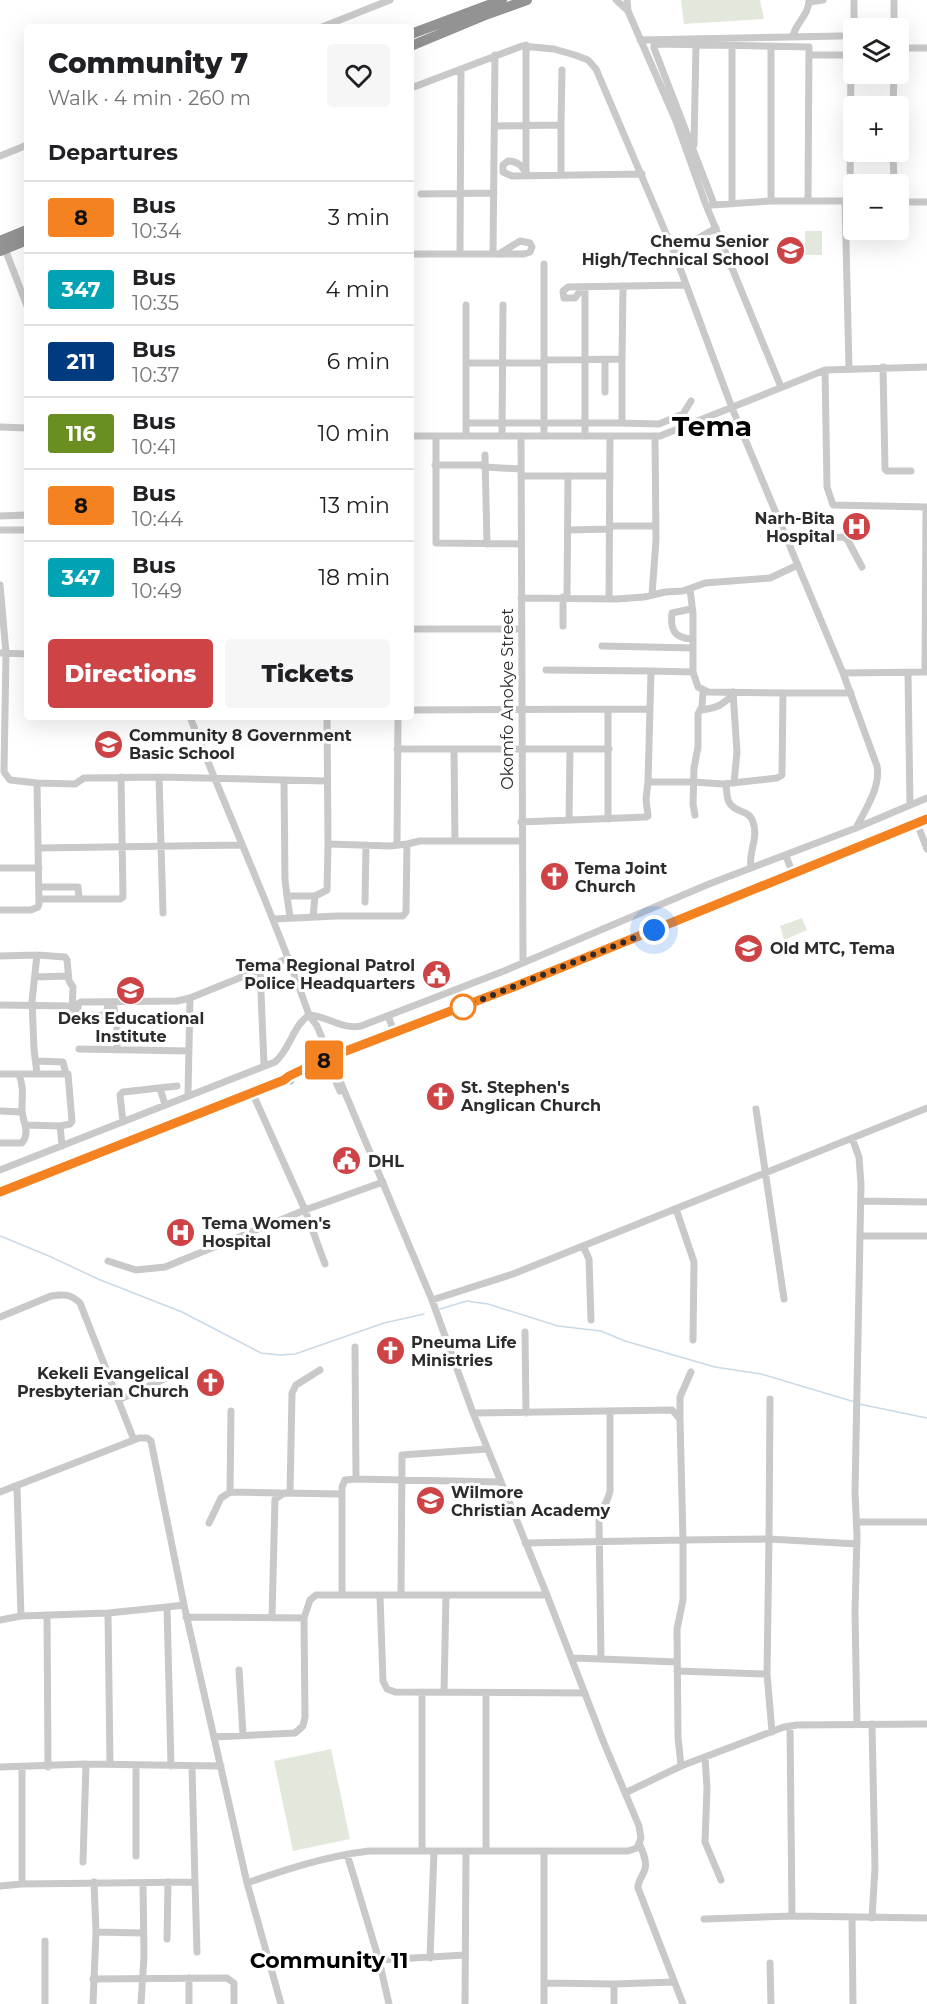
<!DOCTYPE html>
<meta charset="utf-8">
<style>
:root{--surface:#fff;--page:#f6f6f6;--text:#202124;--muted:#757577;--line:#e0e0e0;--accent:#ce4446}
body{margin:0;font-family:Montserrat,sans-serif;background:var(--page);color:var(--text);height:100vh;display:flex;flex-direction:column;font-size:22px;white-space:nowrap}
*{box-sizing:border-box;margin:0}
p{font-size:20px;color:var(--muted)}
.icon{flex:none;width:33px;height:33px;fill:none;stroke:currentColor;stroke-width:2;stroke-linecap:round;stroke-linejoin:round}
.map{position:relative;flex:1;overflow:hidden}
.details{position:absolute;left:24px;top:24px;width:390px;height:696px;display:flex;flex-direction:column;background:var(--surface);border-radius:6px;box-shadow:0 6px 24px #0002}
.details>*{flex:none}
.badge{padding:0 12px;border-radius:4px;font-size:21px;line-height:39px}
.tools{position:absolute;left:843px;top:18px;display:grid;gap:12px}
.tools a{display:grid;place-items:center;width:66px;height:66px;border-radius:6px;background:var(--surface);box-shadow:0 6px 24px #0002;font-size:30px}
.you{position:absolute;width:30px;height:30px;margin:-15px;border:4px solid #fff;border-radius:50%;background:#1a73e8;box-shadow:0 0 0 9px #1a73e833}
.map>.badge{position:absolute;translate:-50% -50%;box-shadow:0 0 0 3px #fff}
h2{padding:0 24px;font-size:22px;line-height:54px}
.round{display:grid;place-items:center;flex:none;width:63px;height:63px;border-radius:6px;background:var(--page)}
.headline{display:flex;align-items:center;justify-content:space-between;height:102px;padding:0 24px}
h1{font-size:28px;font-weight:800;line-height:45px}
.button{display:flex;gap:12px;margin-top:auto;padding:12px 24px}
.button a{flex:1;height:69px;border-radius:6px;background:var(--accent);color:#fff;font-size:24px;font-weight:800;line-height:69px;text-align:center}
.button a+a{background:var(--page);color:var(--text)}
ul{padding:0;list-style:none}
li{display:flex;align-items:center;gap:18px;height:72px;padding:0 24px;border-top:2px solid var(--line)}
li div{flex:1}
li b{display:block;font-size:22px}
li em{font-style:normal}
li .badge{min-width:66px;font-weight:700;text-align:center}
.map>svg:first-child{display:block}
</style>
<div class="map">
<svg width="927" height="2004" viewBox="0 0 927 2004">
<rect width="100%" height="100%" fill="#fff"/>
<path fill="#e2e8db" d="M 681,0 L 760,0 L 764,19 L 684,24 Z
M 805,231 L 822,231 L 822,255 L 805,255 Z
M 802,918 L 807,930 L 784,940 L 780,926 Z
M 331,1749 L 350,1839 L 293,1851 L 274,1761 Z"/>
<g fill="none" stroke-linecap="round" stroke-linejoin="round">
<path stroke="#cad9e6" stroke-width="1.5" d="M 0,1236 L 49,1256 L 98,1279 L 182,1312 L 261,1353 L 279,1355 L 295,1354 L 384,1323 L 424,1314
M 440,1309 L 467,1301 L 488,1304 L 558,1326 L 601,1331 L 625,1341 L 715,1367 L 761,1374 L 855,1402
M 859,1404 L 927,1418"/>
<path stroke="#c9c9c9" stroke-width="7" d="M 616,0 L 628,11
M 627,0 L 628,11 L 676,121 L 706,205 L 781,387
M 854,0 L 854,28
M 894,0 L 894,28
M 809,2 L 823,0
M 322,27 L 390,0
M 793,36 C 796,22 809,15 809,0
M 640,40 L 841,36
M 732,46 L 732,203
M 898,48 L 927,48
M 810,55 L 851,55
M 411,88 L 522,46 L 554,49 L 575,55 L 588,60 L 596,69 L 674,252 L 732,408 L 843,673 L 877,766 C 881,787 865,810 856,828
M 893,106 L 894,74
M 561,125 L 561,175
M 495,126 L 561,125 L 562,70
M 694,145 L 696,45
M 893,152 L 894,184
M 0,156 L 27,145
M 526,172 L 526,45
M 528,175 C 522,167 519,161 508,161 L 503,165 L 503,172 L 512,176 L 642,174
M 421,194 L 494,193
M 771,201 L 771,46
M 845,201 L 849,368
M 850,201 L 851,47 L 854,35
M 898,202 L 927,202
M 714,204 L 654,48 L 654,45 L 657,44 L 809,47 L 808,201
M 712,205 L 771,201 L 847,201
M 5,249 L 27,306
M 674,252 L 716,228
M 411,254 L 524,254 L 530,252 L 532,247 L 530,243 L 520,241 L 499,254
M 460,254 L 461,69
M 493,254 L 495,55
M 544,264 L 544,436
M 583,287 L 575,298 L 564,298 L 563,291 L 568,287 L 686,285
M 585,287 L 585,436
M 544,360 L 622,359 L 623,286
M 605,360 L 605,392
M 466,363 L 544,363
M 883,367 L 885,469 L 887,471 L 911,471
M 825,370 L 827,487 L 833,505 L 927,507
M 466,423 L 620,423 L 622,421 L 622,359
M 619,423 L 659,424 L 683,414 L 691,401
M 0,427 L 27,428
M 411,436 L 660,436 L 825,370 L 927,367
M 436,436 L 436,543 L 521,544
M 466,436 L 466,305
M 502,436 L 503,305
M 521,436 L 523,961
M 485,455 L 487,544
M 435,465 L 481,465 L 485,467 L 521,469
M 521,476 L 610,476
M 0,516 L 27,515
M 611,526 L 655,526
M 0,530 L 27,530
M 569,530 L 610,529
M 788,540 L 843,537 L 847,539 L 862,567
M 0,585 L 6,653 L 4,772 L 10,780 L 37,783 L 75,784 L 84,778 L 159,777 L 327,781
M 690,589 L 693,613 L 693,672 L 698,687 L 708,692 L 783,693
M 652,595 L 656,540 L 655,436
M 567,597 L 568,476
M 521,598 L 617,599 L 644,597 L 665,592 L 683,591 L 705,583 L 770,578 L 798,565
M 609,599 L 610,436
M 691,609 L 672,613 C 670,631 675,638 692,639
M 563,626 L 563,597
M 411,629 L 521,629
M 602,646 L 693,648
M 0,653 L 27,654
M 546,670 L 651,671
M 693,672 L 651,671 L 648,782 L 694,782 L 723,784 L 777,778 L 782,775 L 783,693 L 851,693
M 925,672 L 926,507
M 843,673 L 927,672
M 908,673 L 910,805
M 733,692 L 737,752 L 734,783
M 608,709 L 608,819
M 411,710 L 649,709
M 700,710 C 718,708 720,706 733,695
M 190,717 C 229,817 274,914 309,1015 L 317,1026 L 432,1300 L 473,1413 L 547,1595 L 604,1743 L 639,1826 L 641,1838 L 637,1848 L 628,1851 L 369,1851 C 327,1856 287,1869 247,1883
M 327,717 L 328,844 L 390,846 L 407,844
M 286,736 L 327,736
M 397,749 L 609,749
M 454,749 L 455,841
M 159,777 L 163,913
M 284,780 L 285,880 L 287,896
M 726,784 C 727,789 726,797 729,802 C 734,813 749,809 753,822 C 759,838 748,852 751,868
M 695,815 L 693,804 L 694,768 L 698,747 L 698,714 L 702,707 L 703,692
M 569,820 L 570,749
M 521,822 L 646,817 L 648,816 L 646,799 L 648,782
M 917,823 L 927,849
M 397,845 L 398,717
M 38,848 L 242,845
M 786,856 L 793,874
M 0,868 L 39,868
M 40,887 L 78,887 L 79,899 L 40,899
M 79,899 L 120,899 L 123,897 L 121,777
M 365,902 L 366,845
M 0,910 L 31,910 L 38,907 L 39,904 L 37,783
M 290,917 L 287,896 L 315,896 L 327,890 L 328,844
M 313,917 L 315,896
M 274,919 L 337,916 L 403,916 L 406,912 L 407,844 L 420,841 L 521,841
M 0,956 L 37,955 L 65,957 L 67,960 L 69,981 L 73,987 L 72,1016 L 103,1015 L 107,1011 L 108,1002
M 260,968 L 264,1065
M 35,977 L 68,976
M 113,1002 L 117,1025 L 117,1050
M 0,1005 L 72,1006
M 388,1016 L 395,1034
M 78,1017 L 78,1004 L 81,1002 L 177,1001 L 190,998 L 289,958
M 319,1043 L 340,1091
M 79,1049 L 189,1051
M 36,1061 L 63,1062 L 66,1074
M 0,1074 L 68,1074 L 72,1121 L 70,1124 L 60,1126
M 37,1074 L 34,1049 L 32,1001 L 37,955
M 160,1088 L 165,1105
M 252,1092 L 305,1210 L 325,1264
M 188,1095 L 190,998
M 756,1109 L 784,1299
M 0,1111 L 21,1112
M 123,1122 L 120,1095 L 123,1092 L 177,1086
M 27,1125 L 60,1126 L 62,1146
M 852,1138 L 859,1157 L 861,1184 L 855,1492 L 857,1535 L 855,1611 L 857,1724
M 0,1143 L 22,1143 C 31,1131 22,1122 22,1109 C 22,1094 24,1089 19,1074
M 0,1170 L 275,1062 C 291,1048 292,1027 309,1015 C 327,1016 342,1030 361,1026 L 504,971 L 709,884 L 856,828 L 927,798
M 861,1201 L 927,1202
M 676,1209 L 694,1262 L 693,1340
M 860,1236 L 927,1236
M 583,1246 L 589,1259 L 591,1320
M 108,1261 L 136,1270 L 165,1267 L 305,1210 L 383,1182
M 432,1300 L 513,1274 L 927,1108
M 0,1317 L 51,1296 C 63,1294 71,1294 80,1303 L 134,1440
M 525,1332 L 526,1413
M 118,1400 L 182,1371
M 231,1411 L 230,1492 L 281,1493
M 473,1413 L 672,1410 L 680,1419 L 683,1540 L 525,1543
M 680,1417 L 680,1397 L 691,1372
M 356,1479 L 501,1482
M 17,1487 L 21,1616 L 108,1613 L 167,1607
M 0,1492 L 139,1438 L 147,1438 L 151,1441 L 184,1605 L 247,1883 L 281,2004
M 290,1493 L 292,1393 L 296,1385 L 320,1370
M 857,1522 L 927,1522
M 209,1523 L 221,1498 L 230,1492
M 342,1594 L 342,1487 L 345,1480 L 356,1479 L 355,1347
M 401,1595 L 402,1455 L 487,1449
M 380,1596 L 383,1681 L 387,1689 L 395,1692 L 585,1693
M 108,1613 L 110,1764
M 47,1615 L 48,1767
M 186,1617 L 304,1618
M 272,1618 L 275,1499 L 284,1493 L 341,1494
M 0,1620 L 21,1616
M 572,1658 L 601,1659 L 599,1520 C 601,1509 608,1502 610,1491 L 610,1412
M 601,1659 L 677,1662
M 239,1670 L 243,1735
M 677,1671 L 767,1674
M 422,1692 L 422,1850
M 444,1692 L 446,1595
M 486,1693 L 486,1850
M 790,1726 L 792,1916
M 772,1732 L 767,1674 L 769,1539 L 857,1544
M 214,1737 L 295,1733 L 303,1726 L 305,1717 L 304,1618 L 310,1600 L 316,1595 L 547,1595
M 705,1757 L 707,1788 L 705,1842 L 721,1880
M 136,1766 L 136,1856
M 171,1766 L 167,1607 L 184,1605
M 681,1766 L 678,1737 L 677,1629 L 683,1600 L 683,1540 L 769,1539 L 770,1399
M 0,1767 L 86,1764 L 221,1766
M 625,1793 L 681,1766 L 784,1727 L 797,1725 L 927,1724
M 640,1845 C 643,1852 647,1861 645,1869 C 643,1876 638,1880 638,1888 L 683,2004
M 544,1852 L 544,2004
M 347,1854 L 379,1960 L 389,2004
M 83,1862 L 86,1764
M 195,1882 L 197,1952
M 22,1884 C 80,1883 137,1883 195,1882 L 192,1767
M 0,1886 L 22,1884 L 22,1767
M 852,1918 L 853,2004
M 872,1918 L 875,1868 L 872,1724
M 704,1919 L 792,1916 L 927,1918
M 96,1932 L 142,1933
M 167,1939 L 168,1882
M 45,1941 L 45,2004
M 430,1958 L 434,1851
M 379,1960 L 465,1955
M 770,1963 L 771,2004
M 189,1978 L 189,2004
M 93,1979 L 227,1978 L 234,1983 L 234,2004
M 545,1983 L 614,1984
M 93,2004 L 96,1932 L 94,1882
M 141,2004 L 144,1956 L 143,1884
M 465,2004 L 466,1851
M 614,2004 L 614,1984 L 674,1982"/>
<path stroke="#a4a4a4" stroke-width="9" d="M 284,1080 L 289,1075 L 325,1059 L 516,986 L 927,819
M 0,1192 L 252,1092 L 290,1080"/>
<path stroke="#939393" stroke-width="10" d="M 411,34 L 502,0
M 411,46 L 488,14 L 527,0
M 0,241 L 27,230
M 0,251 L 27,240"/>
</g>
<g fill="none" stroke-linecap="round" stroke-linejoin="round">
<defs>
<path id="line" d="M 0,1192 L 284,1080 L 289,1076 L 325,1059 L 516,986 L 927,819"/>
</defs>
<use href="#line" stroke="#fff" stroke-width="14"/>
<use href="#line" stroke="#f58220" stroke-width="9"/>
<path stroke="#2c2c2c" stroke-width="6" stroke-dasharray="0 10.8" d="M 463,1007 L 654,930"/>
</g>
<defs>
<symbol id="school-disc" viewBox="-11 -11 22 22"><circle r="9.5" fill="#ce4446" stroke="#fff"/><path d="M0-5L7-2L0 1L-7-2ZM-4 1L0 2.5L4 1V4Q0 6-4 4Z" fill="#fff"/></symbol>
<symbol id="hospital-disc" viewBox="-11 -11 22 22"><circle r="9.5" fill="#ce4446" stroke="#fff"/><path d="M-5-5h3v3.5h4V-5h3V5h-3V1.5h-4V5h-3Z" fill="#fff"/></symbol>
<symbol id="church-disc" viewBox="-11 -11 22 22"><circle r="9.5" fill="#ce4446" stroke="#fff"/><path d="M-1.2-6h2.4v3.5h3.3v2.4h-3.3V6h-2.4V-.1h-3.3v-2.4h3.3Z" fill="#fff"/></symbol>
<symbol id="civic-disc" viewBox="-11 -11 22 22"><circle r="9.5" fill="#ce4446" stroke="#fff"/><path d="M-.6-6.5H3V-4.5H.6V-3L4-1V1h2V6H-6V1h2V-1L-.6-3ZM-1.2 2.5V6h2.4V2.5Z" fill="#fff"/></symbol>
<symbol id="university-disc" viewBox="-11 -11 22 22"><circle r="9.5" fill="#ce4446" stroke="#fff"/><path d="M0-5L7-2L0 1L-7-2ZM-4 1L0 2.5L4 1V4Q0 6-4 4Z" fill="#fff"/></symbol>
</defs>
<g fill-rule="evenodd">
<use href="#school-disc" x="774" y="234" width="33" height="33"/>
<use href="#hospital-disc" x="840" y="510" width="33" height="33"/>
<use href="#school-disc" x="92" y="728" width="33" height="33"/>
<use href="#church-disc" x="538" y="860" width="33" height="33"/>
<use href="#school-disc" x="732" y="932" width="33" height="33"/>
<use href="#civic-disc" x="420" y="958" width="33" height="33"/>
<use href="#school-disc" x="114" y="974" width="33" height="33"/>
<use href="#church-disc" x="424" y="1080" width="33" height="33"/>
<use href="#civic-disc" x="330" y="1144" width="33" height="33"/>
<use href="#hospital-disc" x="164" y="1216" width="33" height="33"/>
<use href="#church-disc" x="374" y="1334" width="33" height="33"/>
<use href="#church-disc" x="194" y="1366" width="33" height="33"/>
<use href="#university-disc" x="414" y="1484" width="33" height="33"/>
</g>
<circle fill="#fff" stroke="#f58220" stroke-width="3" cx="463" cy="1007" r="12"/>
<g text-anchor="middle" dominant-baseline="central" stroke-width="6" stroke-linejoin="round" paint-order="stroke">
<g font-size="16" font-weight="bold" fill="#2c2c2c" stroke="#fff" text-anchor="start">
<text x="769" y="241" text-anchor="end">Chemu Senior<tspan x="769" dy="18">High/Technical School</tspan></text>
<text x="835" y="518" text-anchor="end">Narh-Bita<tspan x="835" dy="18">Hospital</tspan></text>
<text x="129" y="735">Community 8 Government<tspan x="129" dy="18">Basic School</tspan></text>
<text x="575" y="868">Tema Joint<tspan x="575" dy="18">Church</tspan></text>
<text x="770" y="948">Old MTC, Tema</text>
<text x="415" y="965" text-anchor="end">Tema Regional Patrol<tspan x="415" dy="18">Police Headquarters</tspan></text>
<text x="131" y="1018" text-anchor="middle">Deks Educational<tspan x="131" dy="18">Institute</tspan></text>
<text x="461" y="1087">St. Stephen's<tspan x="461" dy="18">Anglican Church</tspan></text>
<text x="368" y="1161">DHL</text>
<text x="202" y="1223">Tema Women's<tspan x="202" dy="18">Hospital</tspan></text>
<text x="411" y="1342">Pneuma Life<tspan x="411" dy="18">Ministries</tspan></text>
<text x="189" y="1373" text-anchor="end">Kekeli Evangelical<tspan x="189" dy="18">Presbyterian Church</tspan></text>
<text x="451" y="1492">Wilmore<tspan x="451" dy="18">Christian Academy</tspan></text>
</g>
<g font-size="16" fill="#2c2c2c" stroke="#fff">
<text transform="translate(507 699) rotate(-90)">Okomfo Anokye Street</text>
</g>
<g font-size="22" font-weight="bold" fill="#000" stroke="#fff">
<text x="329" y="1960">Community 11</text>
</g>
<g font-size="28" font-weight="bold" fill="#000" stroke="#fff">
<text x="712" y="426">Tema</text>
</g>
</g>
</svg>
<div class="tools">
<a><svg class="icon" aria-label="layers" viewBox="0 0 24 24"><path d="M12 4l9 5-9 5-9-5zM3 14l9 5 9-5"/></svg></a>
<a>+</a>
<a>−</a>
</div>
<div class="you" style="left:654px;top:930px"></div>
<b class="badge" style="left:324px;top:1060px;background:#f58220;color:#111">8</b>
<section class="details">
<div class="headline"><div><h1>Community 7</h1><p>Walk · 4 min · 260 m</p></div><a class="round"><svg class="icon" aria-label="heart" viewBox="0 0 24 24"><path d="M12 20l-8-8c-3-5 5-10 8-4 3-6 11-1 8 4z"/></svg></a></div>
<h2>Departures</h2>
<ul>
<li><span class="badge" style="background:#f58220;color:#111">8</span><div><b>Bus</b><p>10:34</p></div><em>3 min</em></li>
<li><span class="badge" style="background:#00a3b4;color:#fff">347</span><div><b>Bus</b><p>10:35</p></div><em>4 min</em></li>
<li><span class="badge" style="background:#003b80;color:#fff">211</span><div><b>Bus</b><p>10:37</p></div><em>6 min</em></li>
<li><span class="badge" style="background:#6b8e23;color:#fff">116</span><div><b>Bus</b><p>10:41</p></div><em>10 min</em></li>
<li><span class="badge" style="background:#f58220;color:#111">8</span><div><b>Bus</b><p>10:44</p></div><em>13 min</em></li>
<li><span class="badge" style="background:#00a3b4;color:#fff">347</span><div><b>Bus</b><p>10:49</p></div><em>18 min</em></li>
</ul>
<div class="button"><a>Directions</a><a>Tickets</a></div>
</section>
</div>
